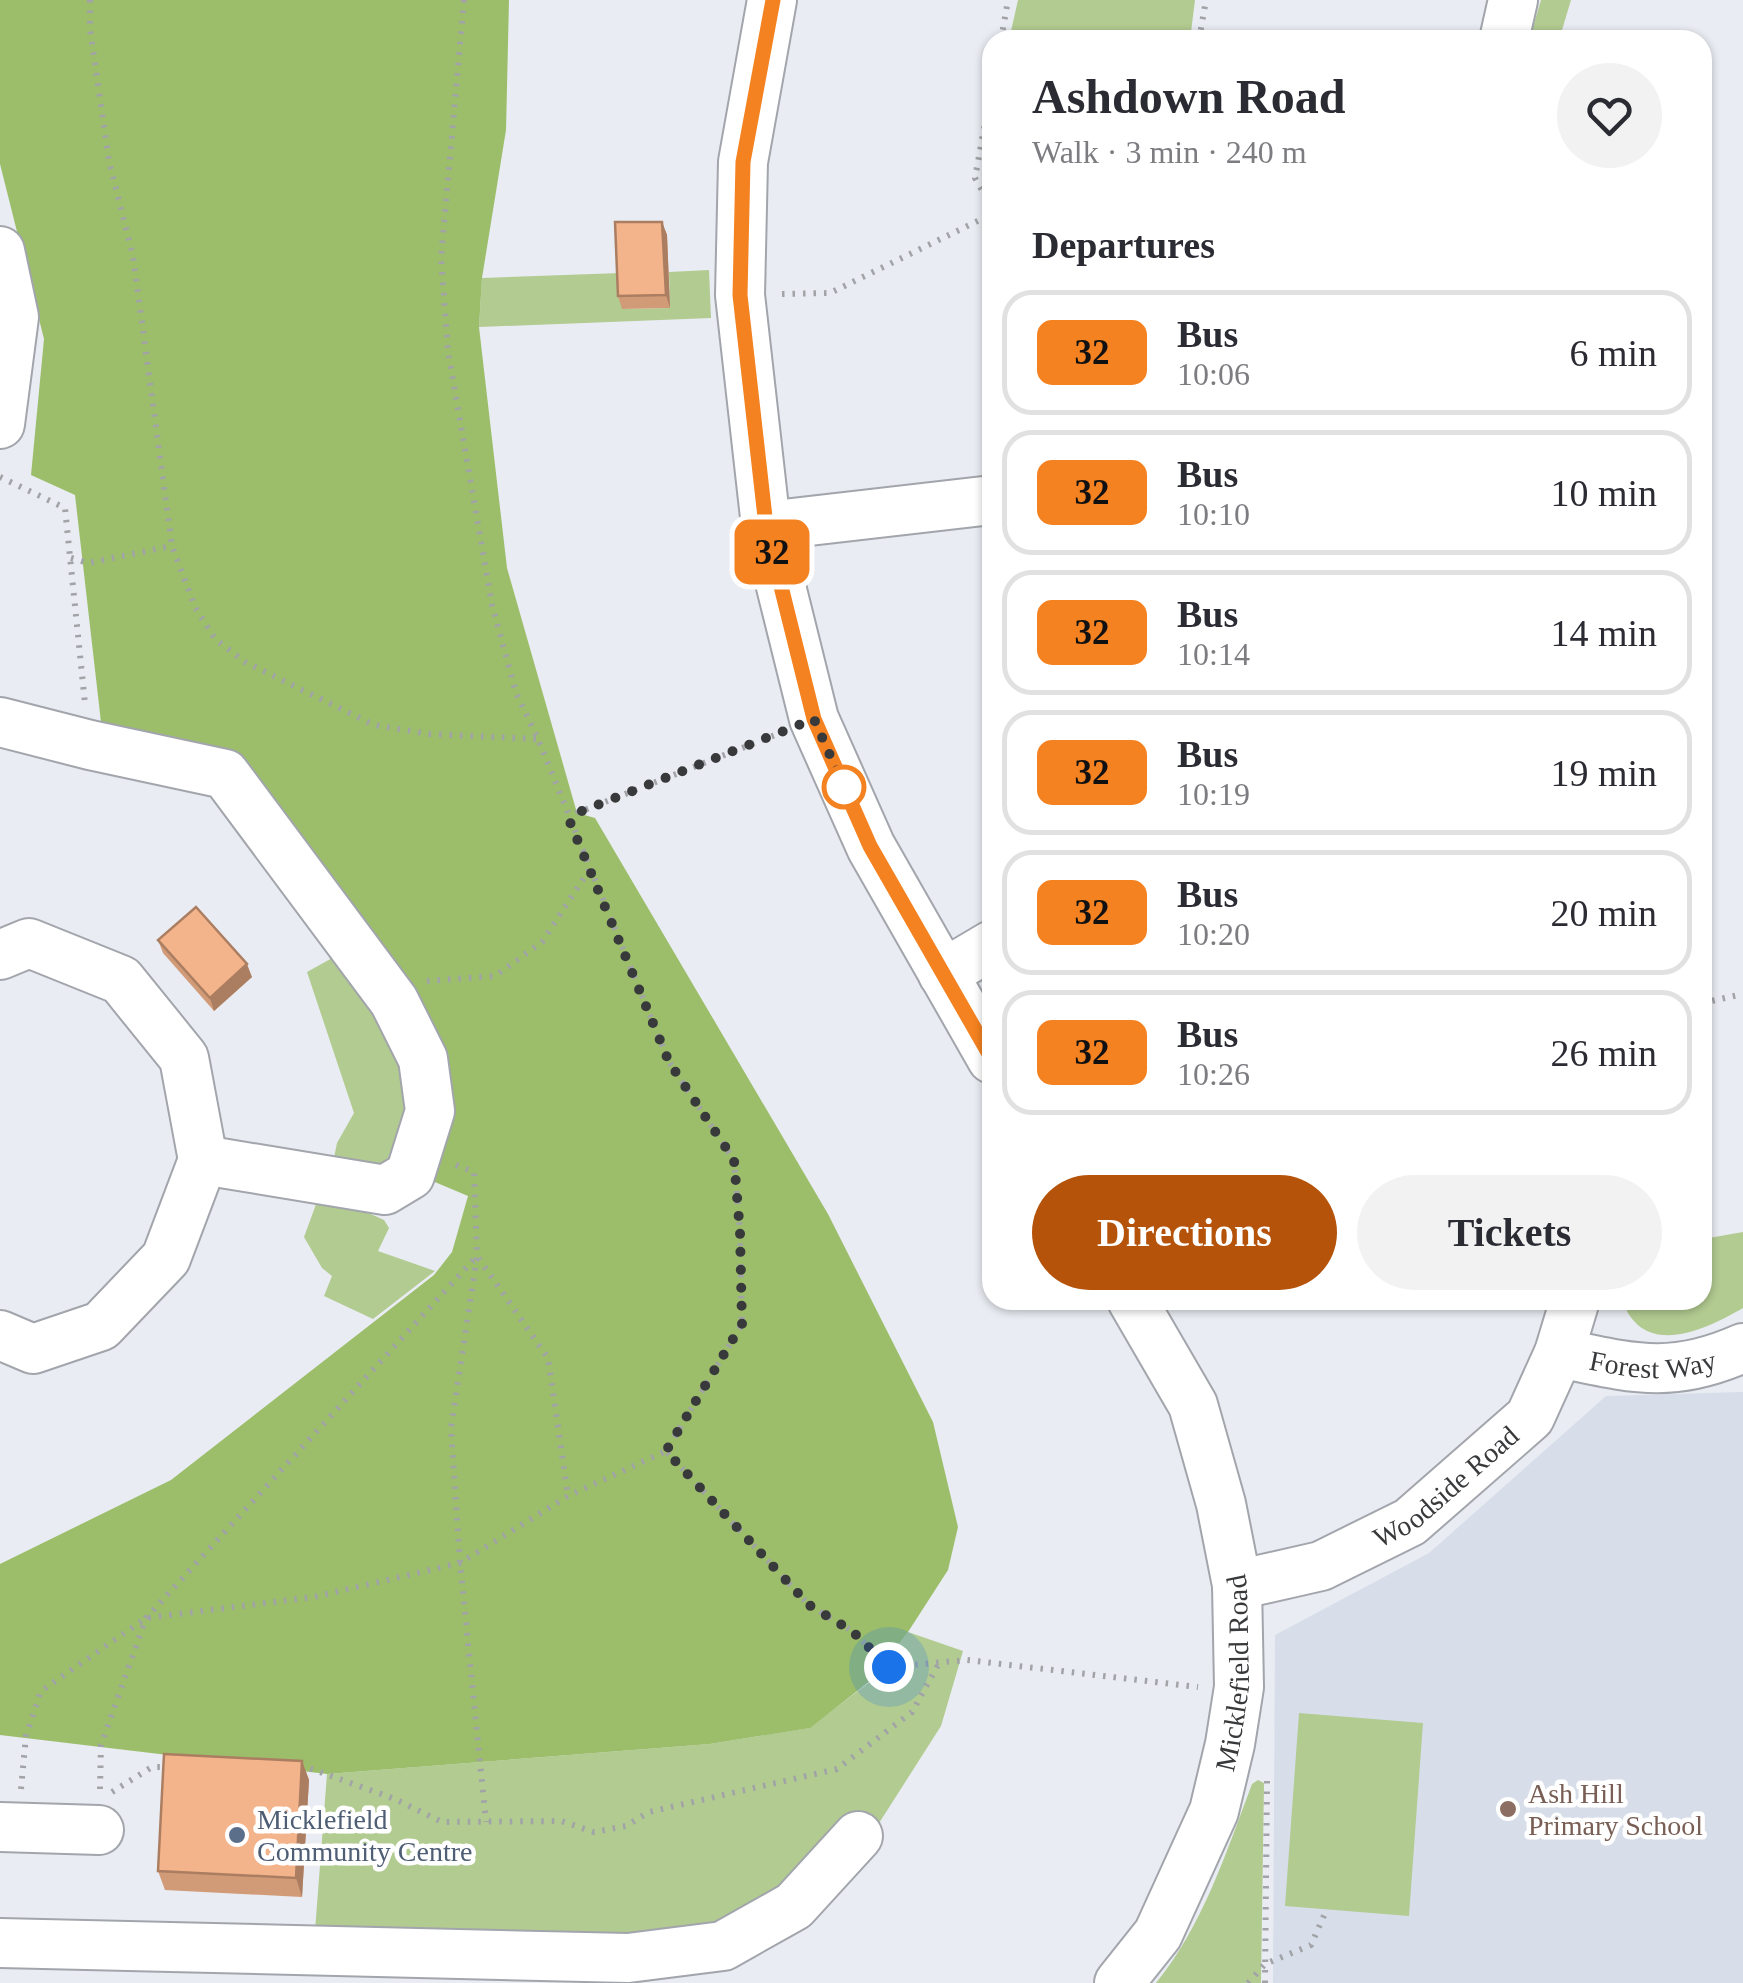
<!DOCTYPE html>
<meta charset="utf-8">
<style>
:root{--surface:#fff;--page:#f2f2f3;--text:#2b2b33;--muted:#7c7c81;--line:#e1e1e2;--accent:#b45309}
body{margin:0;font-family:"Times New Roman",serif;background:var(--page);color:var(--text);height:100vh;display:flex;flex-direction:column;font-size:38px;white-space:nowrap}
*{box-sizing:border-box;margin:0}
p{font-size:32px;color:var(--muted)}
.icon{flex:none;width:55px;height:55px;fill:none;stroke:currentColor;stroke-width:2;stroke-linecap:round;stroke-linejoin:round}
.map{position:relative;flex:1;overflow:hidden}
.sheet{position:absolute;left:982px;top:30px;width:730px;height:1280px;display:flex;flex-direction:column;background:var(--surface);border-radius:30px;box-shadow:0 2px 8px #0004}
.sheet>*{flex:none}
.badge{padding:0 20px;border-radius:15px;font-size:35px;line-height:65px}
.you{position:absolute;width:50px;height:50px;margin:-25px;border:8px solid #fff;border-radius:50%;background:#1a73e8;box-shadow:0 0 0 15px #1a73e833}
.map>.badge{position:absolute;translate:-50% -50%;box-shadow:0 0 0 5px #fff}
h2{padding:0 50px;font-size:38px;line-height:90px}
.round{display:grid;place-items:center;flex:none;width:105px;height:105px;border-radius:52px;background:var(--page)}
.headline{display:flex;align-items:center;justify-content:space-between;height:170px;padding:0 50px}
h1{font-size:48px;font-weight:600;line-height:75px}
.action{display:flex;gap:20px;margin-top:auto;padding:20px 50px}
.action a{flex:1;height:115px;border-radius:60px;background:var(--accent);color:#fff;font-size:40px;font-weight:600;line-height:115px;text-align:center}
.action a+a{background:var(--page);color:var(--text)}
ul{padding:0;list-style:none}
li{display:flex;align-items:center;gap:30px;height:125px;margin:0 20px 15px;padding:0 30px;border:5px solid var(--line);border-radius:30px}
li div{flex:1}
li b{display:block;font-size:38px}
li em{font-style:normal}
li .badge{min-width:110px;font-weight:700;text-align:center}
.map>svg:first-child{display:block}
</style>
<div class="map">
<svg width="1743" height="1983" viewBox="0 0 1743 1983">
<rect width="100%" height="100%" fill="#e9ecf2"/>
<path fill="#d7deea" d="M 1743,1392 L 1743,1983 L 1273,1983 L 1275,1635 L 1429,1553 L 1606,1396 Z"/>
<path fill="#b2cb91" d="M 1018,0 L 1195,0 L 1190,40 L 1009,40 Z
M 1541,0 L 1571,0 L 1559,40 L 1529,40 Z
M 709,270 L 711,318 L 479,327 L 482,278 L 621,273 L 623,309 L 670,308 L 669,272 Z
M 343,952 L 398,1011 L 416,1130 L 382,1171 L 333,1162 L 337,1143 L 354,1113 L 307,972 Z
M 322,1188 L 367,1193 L 364,1211 L 384,1220 L 389,1228 L 378,1251 L 435,1271 L 373,1319 L 324,1296 L 332,1276 L 322,1268 L 304,1237 Z
M 1743,1232 L 1743,1308 C 1703,1331 1643,1359 1622,1300 L 1702,1300 L 1703,1239 Z
M 908,1632 L 963,1651 L 941,1726 L 874,1831 L 718,1933 L 626,1948 L 315,1931 L 327,1774 L 710,1744 L 809,1728 L 875,1678 Z
M 1299,1713 L 1423,1723 L 1409,1916 L 1285,1906 Z
M 1258,1780 L 1264,1783 L 1261,1983 L 1156,1983 C 1203,1925 1226,1853 1252,1784 Z"/>
<path fill="#9cbe6b" d="M 0,0 L 509,0 L 506,130 L 482,278 L 479,327 L 507,568 L 577,813 L 595,818 L 828,1214 L 933,1422 L 958,1527 L 948,1570 L 908,1632 L 875,1677 L 810,1728 L 710,1744 L 327,1774 L 0,1735 L 0,1564 L 171,1480 L 434,1275 L 452,1252 L 468,1196 L 423,1177 L 444,1111 L 239,777 L 102,731 L 75,495 L 31,475 L 44,339 L 0,164 Z"/>
<g fill="none" stroke-linecap="round" stroke-linejoin="round">
<defs>
<g id="minor">
<path d="M 772,0 L 743,162 L 740,295 L 766,526 L 814,719 L 871,847 L 992,1059"/>
<path d="M 1504,40 L 1513,0"/>
<path d="M 0,251 L 14,317 L 0,424"/>
<path d="M 766,526 L 992,500"/>
<path d="M 0,722 L 90,745 L 225,774 L 394,1001 L 423,1059 L 430,1111 L 410,1175 L 385,1190 L 203,1160"/>
<path d="M 0,955 L 29,943 L 121,980 L 184,1058 L 203,1160 L 166,1258 L 101,1326 L 33,1349 L 0,1335"/>
<path d="M 943,974 L 992,945"/>
<path id="s1" d="M 1559,1353 C 1632,1368 1671,1380 1743,1348"/>
<path id="s2" d="M 1237,1585 L 1321,1566 L 1410,1522 L 1530,1417 L 1559,1353 L 1575,1300"/>
<path d="M 0,1827 L 99,1830"/>
<path d="M 0,1943 L 628,1958 L 723,1946 L 794,1906 L 858,1836"/>
<path id="s3" d="M 1119,1983 L 1158,1934 L 1214,1811 L 1230,1744 L 1239,1687 L 1237,1585 L 1221,1504 L 1193,1405 L 1132,1300"/>
</g>
</defs>
<use href="#minor" stroke="#a2a5ab" stroke-width="52"/>
<path stroke="#a1a3a7" stroke-width="6" stroke-dasharray="2.5 8" stroke-linecap="butt" d="M 90,0 L 90,29 L 109,161 L 133,256 L 172,546 L 195,607 L 215,639 L 245,662 L 374,725 L 430,734 L 538,739
M 464,0 L 441,258 L 448,351 L 492,605 L 516,693 L 538,739 L 669,1062 L 734,1160 L 740,1232 L 742,1324 L 666,1451 L 809,1605 L 852,1631 L 889,1667 L 967,1660 L 1198,1687
M 1001,40 L 1008,0
M 1199,40 L 1206,0
M 992,85 L 975,178 L 992,208
M 782,294 L 830,293 L 992,214
M 0,477 L 65,508 L 85,704
M 71,558 L 88,563 L 172,546
M 570,822 L 577,813 L 775,735
M 427,981 L 495,976 L 542,942 L 589,870
M 1702,1003 L 1743,994
M 456,1165 L 474,1172 L 477,1256 L 451,1428 L 460,1563 L 486,1822
M 300,1768 L 309,1768 L 395,1799 L 442,1822 L 561,1821 L 594,1832 L 626,1826 L 649,1812 L 837,1769 L 912,1712 L 938,1665
M 21,1789 L 26,1736 L 41,1691 L 146,1618 L 314,1597 L 460,1563 L 568,1496 L 666,1451
M 100,1789 L 101,1745 L 146,1618 L 477,1256 L 548,1358 L 568,1496
M 112,1792 L 152,1767 L 168,1767
M 1248,1983 L 1265,1964 L 1311,1945 L 1326,1911
M 1265,1983 L 1267,1781"/>
<use href="#minor" stroke="#fff" stroke-width="48"/>
</g>
<path fill="#d29b78" d="M 662,222 L 667,235 L 670,308 L 622,309 L 618,296 Z
M 158,940 L 252,977 L 214,1011 L 163,953 Z
M 302,1761 L 309,1780 L 302,1897 L 165,1890 L 158,1871 Z"/>
<path fill="#ab7e61" d="M 662,222 L 667,235 L 670,308 L 666,295 Z
M 247,964 L 252,977 L 214,1011 L 210,998 Z
M 302,1761 L 309,1780 L 302,1897 L 296,1878 Z"/>
<path fill="#f4b48b" stroke="#ab7e61" stroke-width="2.5" d="M 615,222 L 662,222 L 666,295 L 618,296 Z
M 196,907 L 247,964 L 210,998 L 158,940 Z
M 164,1754 L 302,1761 L 296,1878 L 158,1871 Z"/>
<g fill="none" stroke-linecap="round" stroke-linejoin="round">
<defs>
<path id="line" d="M 773,0 L 743,162 L 740,295 L 766,526 L 814,719 L 870,846 L 992,1059"/>
</defs>
<use href="#line" stroke="#fff" stroke-width="22"/>
<use href="#line" stroke="#f58220" stroke-width="15"/>
<path stroke="#38393b" stroke-width="10" stroke-dasharray="0 18" d="M 844,787 L 814,719 L 577,813 L 570,822 L 669,1062 L 734,1160 L 740,1232 L 742,1324 L 666,1451 L 809,1605 L 852,1631 L 889,1667"/>
</g>
<circle fill="#fff" stroke="#f58220" stroke-width="5" cx="844" cy="787" r="20"/>
<circle fill="#8d6e63" stroke="#fff" stroke-width="4" cx="1508" cy="1809" r="10"/>
<circle fill="#5c6f8a" stroke="#fff" stroke-width="4" cx="237" cy="1835" r="10"/>
<g text-anchor="middle" dominant-baseline="central" stroke-width="9" stroke-linejoin="round" paint-order="stroke">
<g font-size="28" fill="#38393b" stroke="#fff">
<text stroke="none"><textPath href="#s1" startOffset="95">Forest Way</textPath></text>
<text stroke="none"><textPath href="#s2" startOffset="235">Woodside Road</textPath></text>
<text stroke="none"><textPath href="#s3" startOffset="338">Micklefield Road</textPath></text>
</g>
<g font-size="28" fill="#785e54" stroke="#fff" text-anchor="start">
<text x="1528" y="1793">Ash Hill<tspan x="1528" dy="32">Primary School</tspan></text>
</g>
<g font-size="28" fill="#4e5e75" stroke="#fff" text-anchor="start">
<text x="257" y="1819">Micklefield<tspan x="257" dy="32">Community Centre</tspan></text>
</g>
</g>
</svg>
<div class="you" style="left:889px;top:1667px"></div>
<b class="badge" style="left:772px;top:552px;background:#f58220;color:#111">32</b>
<section class="sheet">
<div class="headline"><div><h1>Ashdown Road</h1><p>Walk · 3 min · 240 m</p></div><a class="round"><svg class="icon" aria-label="heart" viewBox="0 0 24 24"><path d="M12 20l-8-8c-3-5 5-10 8-4 3-6 11-1 8 4z"/></svg></a></div>
<h2>Departures</h2>
<ul>
<li><span class="badge" style="background:#f58220;color:#111">32</span><div><b>Bus</b><p>10:06</p></div><em>6 min</em></li>
<li><span class="badge" style="background:#f58220;color:#111">32</span><div><b>Bus</b><p>10:10</p></div><em>10 min</em></li>
<li><span class="badge" style="background:#f58220;color:#111">32</span><div><b>Bus</b><p>10:14</p></div><em>14 min</em></li>
<li><span class="badge" style="background:#f58220;color:#111">32</span><div><b>Bus</b><p>10:19</p></div><em>19 min</em></li>
<li><span class="badge" style="background:#f58220;color:#111">32</span><div><b>Bus</b><p>10:20</p></div><em>20 min</em></li>
<li><span class="badge" style="background:#f58220;color:#111">32</span><div><b>Bus</b><p>10:26</p></div><em>26 min</em></li>
</ul>
<div class="action"><a>Directions</a><a>Tickets</a></div>
</section>
</div>
